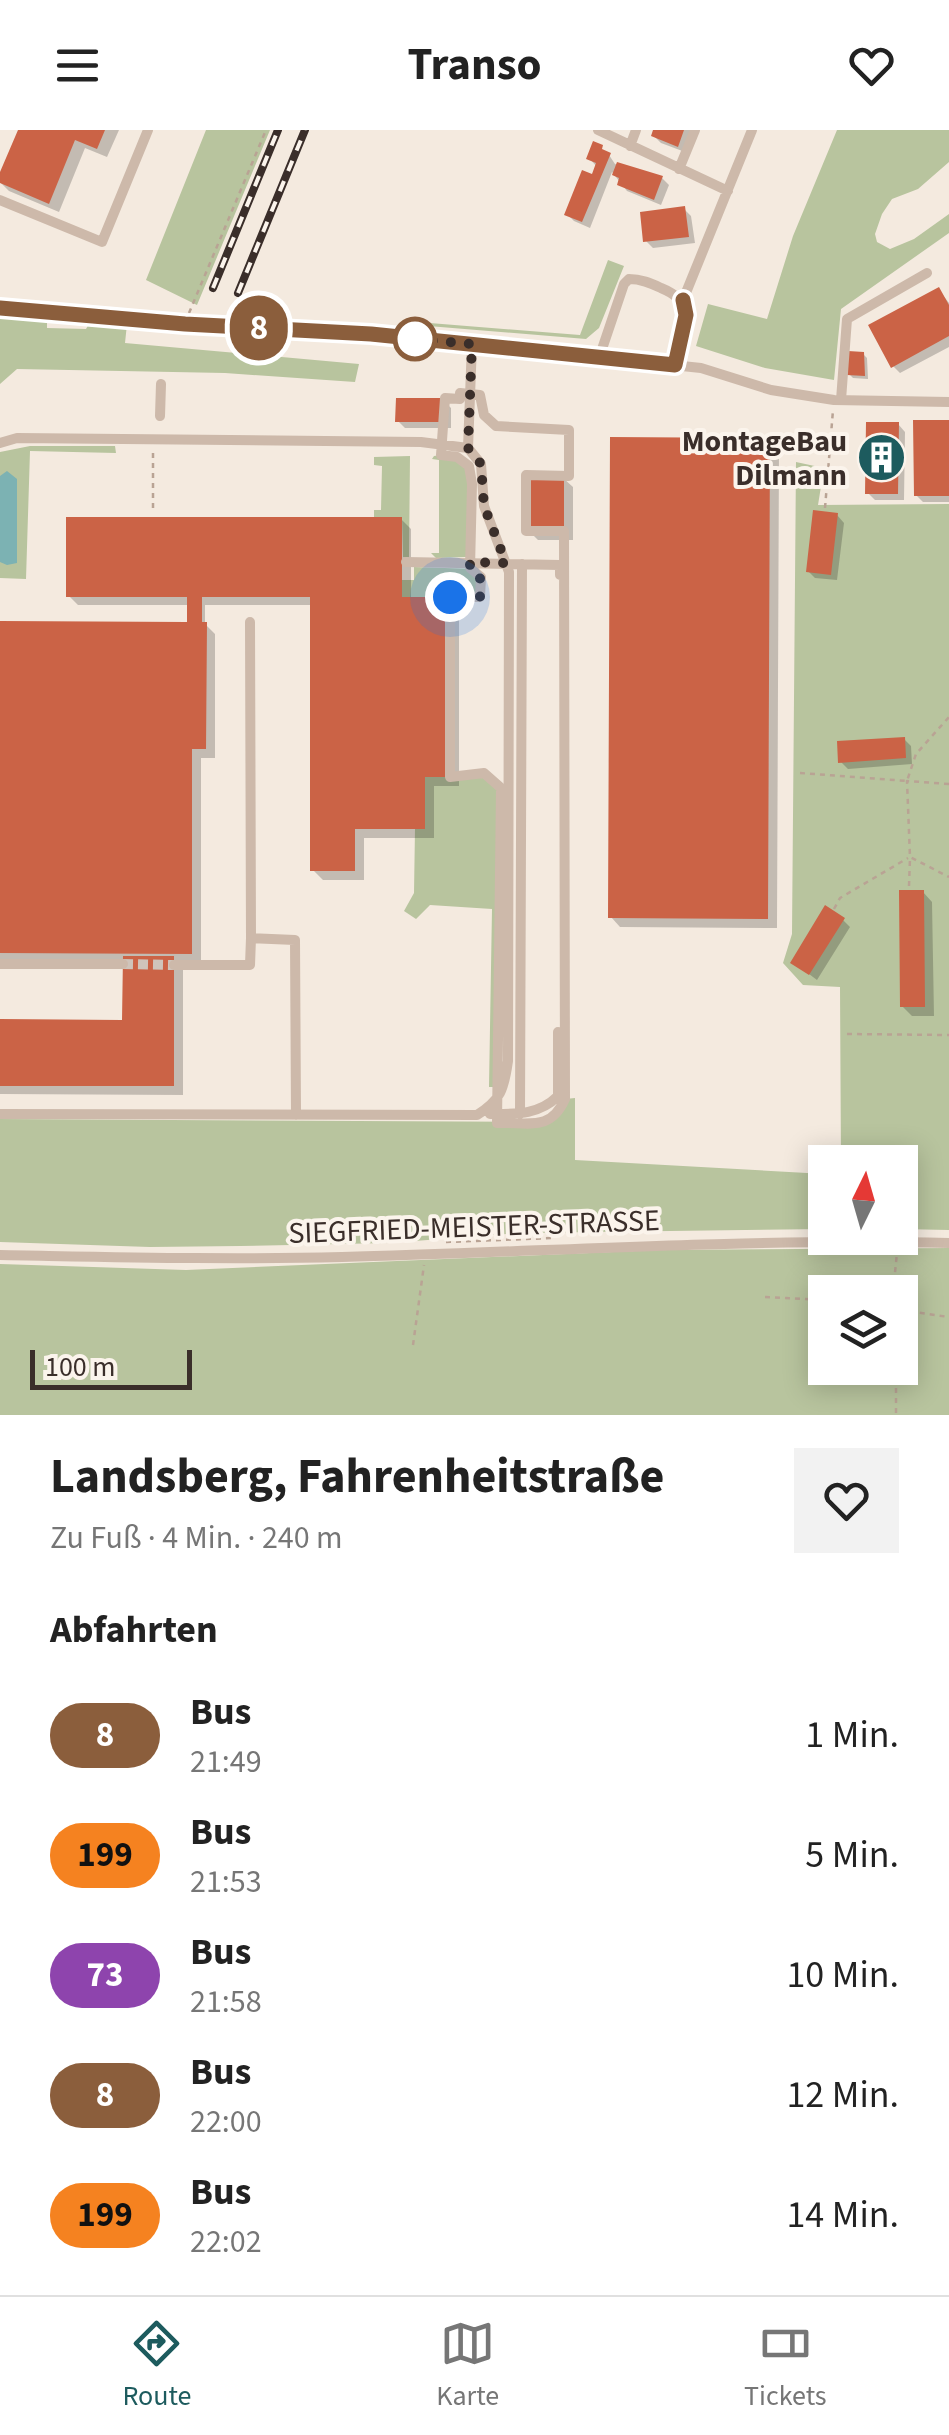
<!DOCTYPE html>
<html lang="de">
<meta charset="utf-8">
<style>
:root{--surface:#fff;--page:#f2f2f2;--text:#222;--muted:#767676;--line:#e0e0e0;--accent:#1d5b5e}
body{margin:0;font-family:"Source Sans 3",sans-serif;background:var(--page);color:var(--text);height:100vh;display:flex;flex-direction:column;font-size:38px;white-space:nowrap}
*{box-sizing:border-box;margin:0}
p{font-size:32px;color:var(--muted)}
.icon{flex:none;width:55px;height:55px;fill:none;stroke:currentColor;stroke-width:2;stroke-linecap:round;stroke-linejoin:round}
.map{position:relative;height:1285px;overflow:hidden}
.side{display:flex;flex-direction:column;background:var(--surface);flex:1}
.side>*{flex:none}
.badge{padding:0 20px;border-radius:32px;font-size:35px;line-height:65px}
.needle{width:65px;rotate:5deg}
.fabs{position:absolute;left:808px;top:1015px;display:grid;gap:20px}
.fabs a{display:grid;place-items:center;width:110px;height:110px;border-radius:0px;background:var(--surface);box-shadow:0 5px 25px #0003;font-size:50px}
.scale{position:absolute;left:30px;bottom:25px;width:162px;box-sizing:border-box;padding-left:10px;border:5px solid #3a2e2a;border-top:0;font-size:28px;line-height:35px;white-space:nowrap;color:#3a2e2a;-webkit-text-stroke:8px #fbf4ec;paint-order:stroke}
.you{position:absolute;width:50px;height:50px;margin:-25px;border:8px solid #fff;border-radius:50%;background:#1a73e8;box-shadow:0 0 0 15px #1a73e833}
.map>.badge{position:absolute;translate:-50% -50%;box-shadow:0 0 0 5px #fff}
h2{padding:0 50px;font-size:38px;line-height:90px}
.round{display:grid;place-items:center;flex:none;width:105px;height:105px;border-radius:0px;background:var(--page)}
.head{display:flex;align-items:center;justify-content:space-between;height:170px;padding:0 50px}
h1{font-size:48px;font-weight:700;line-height:75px}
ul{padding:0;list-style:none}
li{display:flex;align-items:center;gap:30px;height:120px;padding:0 50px}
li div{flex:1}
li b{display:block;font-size:38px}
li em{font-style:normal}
li .badge{min-width:110px;font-weight:700;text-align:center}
header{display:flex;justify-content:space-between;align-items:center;height:130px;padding:0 50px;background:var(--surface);font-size:45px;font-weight:700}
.tab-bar{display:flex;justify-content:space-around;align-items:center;height:140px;border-top:2px solid var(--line);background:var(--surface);font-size:28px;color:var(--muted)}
.tab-bar a{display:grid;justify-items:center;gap:5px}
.tab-bar .current{color:var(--accent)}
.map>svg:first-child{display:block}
</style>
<header><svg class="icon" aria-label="menu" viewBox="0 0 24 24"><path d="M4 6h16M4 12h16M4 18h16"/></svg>Transo<svg class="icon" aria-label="heart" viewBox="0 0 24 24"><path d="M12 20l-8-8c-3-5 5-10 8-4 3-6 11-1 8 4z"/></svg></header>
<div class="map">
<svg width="949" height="1285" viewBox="0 0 949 1285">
<rect width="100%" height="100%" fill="#f4eadf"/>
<path fill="#b8c49e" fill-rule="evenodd" d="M 206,0 L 270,0 L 197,175 L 146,150 Z
M 837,0 L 949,0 L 949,32 L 918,59 L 892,69 L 882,84 L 875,104 L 877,112 L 890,119 L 914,109 L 949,84 L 949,103 L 841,179 L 834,250 L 765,238 L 696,216 L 708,174 L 767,189 L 793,106 Z
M 608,130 L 624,136 L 599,198 L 586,209 L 404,194 L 405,191 L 580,205 Z
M 0,183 L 47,186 L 47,198 L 86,199 L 90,192 L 127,194 L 125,213 L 359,234 L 355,252 L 225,243 L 17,239 L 0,254 Z
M 30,316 L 115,316 L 116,323 L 30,321 L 26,449 L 0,448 L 0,322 Z
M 441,325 L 469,336 L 466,427 L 436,428 L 431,423 L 439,423 L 439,330 L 432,329 L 434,326 Z
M 410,326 L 409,428 L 403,427 L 402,387 L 374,387 L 374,380 L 381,380 L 382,336 L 374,335 L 374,327 Z
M 796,332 L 824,338 L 818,375 L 949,374 L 949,1100 L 900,1099 L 900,1032 L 841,1032 L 840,857 L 803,855 L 783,833 L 792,804 Z
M 414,437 L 475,439 L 480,467 L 402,467 L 402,450 L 414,450 Z
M 484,643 L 501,658 L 497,957 L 489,957 L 492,779 L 430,775 L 416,789 L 404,781 L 414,763 L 415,699 L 425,699 L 425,647 Z
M 575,968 L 575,1030 L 825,1044 L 825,1099 L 520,1103 L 388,1113 L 240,1116 L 150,1117 L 0,1112 L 0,989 L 546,992 L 565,969 Z
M 949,1118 L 949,1285 L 0,1285 L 0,1134 L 186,1140 L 659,1120 ZM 825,1162 L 900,1162 L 900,1238 L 825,1238 Z"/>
<path fill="#7cb2b3" d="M 7,341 L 17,349 L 17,433 L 7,435 L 0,432 L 0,346 Z"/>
<path fill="#0003" d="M 20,0 L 119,0 L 107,27 L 85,18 L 59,82 L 9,61 L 0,52 Z
M 656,0 L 694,0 L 685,22 L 661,13 L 654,6 Z
M 609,25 L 615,34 L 662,48 L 669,55 L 661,75 L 627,61 L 612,42 L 590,98 L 574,91 L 567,84 L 597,37 L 589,28 Z
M 684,79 L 691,86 L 695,113 L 653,118 L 646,111 Z
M 939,160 L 949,173 L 949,217 L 900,243 L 893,236 Z
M 863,224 L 867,228 L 868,249 L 853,248 L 849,244 Z
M 444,271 L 451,278 L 451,298 L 405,298 L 398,291 Z
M 949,293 L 949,372 L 923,372 L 916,365 Z
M 898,294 L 905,302 L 904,370 L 875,370 L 868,363 Z
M 769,310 L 779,320 L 777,798 L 620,797 L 611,787 Z
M 563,348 L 573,357 L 573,410 L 538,410 L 528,400 Z
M 837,385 L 844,393 L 837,450 L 815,448 L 808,441 Z
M 401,389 L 411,399 L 411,469 L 449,470 L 459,479 L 459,656 L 434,656 L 434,708 L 364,708 L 364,750 L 323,750 L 313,740 L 313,475 L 205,475 L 205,494 L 215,504 L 215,628 L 201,628 L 201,832 L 183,839 L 183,965 L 0,964 L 0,892 L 125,892 L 125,832 L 0,832 L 0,494 L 190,494 L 190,475 L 78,475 L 69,466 Z
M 904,609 L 911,616 L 912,634 L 848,639 L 841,632 Z
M 923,762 L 932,772 L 934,886 L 912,886 L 902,876 Z
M 843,790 L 850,797 L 817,850 L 793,832 Z"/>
<path fill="#cb6346" d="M 18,0 L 105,0 L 97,19 L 75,10 L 49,74 L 0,53 L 0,42 Z
M 653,0 L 684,0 L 678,17 L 651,6 Z
M 593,11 L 603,15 L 602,19 L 611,23 L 582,92 L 564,85 L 582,40 L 592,44 L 596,33 L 586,29 Z
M 617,32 L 663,46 L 654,70 L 617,55 L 619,48 L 612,45 Z
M 685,76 L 689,107 L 643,112 L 640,82 Z
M 939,157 L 949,175 L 949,206 L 891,238 L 868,195 Z
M 848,221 L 864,222 L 865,246 L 847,245 Z
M 396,268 L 445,268 L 445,292 L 395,292 Z
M 913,290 L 949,290 L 949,366 L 914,366 Z
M 866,292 L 899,292 L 898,364 L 865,364 Z
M 610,307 L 770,308 L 768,789 L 608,788 Z
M 526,345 L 564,345 L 564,401 L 526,401 Z
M 813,380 L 838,383 L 831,445 L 806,442 Z
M 66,387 L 402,387 L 402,467 L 450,467 L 450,647 L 425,647 L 425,699 L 355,699 L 355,741 L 310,741 L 310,467 L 202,467 L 202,492 L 207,492 L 206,619 L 192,619 L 192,824 L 0,823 L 0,491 L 187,492 L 187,467 L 66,467 Z
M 905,607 L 906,628 L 838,633 L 837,611 Z
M 899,760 L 924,760 L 925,877 L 900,877 Z
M 825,775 L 845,788 L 809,845 L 790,833 Z
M 123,826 L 174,826 L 174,956 L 0,956 L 0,889 L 122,890 Z"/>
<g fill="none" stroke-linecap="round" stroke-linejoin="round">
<path stroke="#cfc4bb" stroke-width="10" stroke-dasharray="10 5" stroke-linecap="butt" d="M 123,834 L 174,835"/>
<path stroke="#b9a394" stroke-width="2.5" stroke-dasharray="5 5" stroke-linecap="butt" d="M 189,183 L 266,0
M 153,378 L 153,322
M 825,378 L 833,280
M 800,643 L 907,651 L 916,624 L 949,587
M 949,654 L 907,651 L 910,727 L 949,747
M 909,756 L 910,728
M 834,779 L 840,768 L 908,728
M 847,904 L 949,905
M 446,1112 L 553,1108
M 893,1162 L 897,1123
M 765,1167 L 825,1170
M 900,1180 L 949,1187
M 413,1215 L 424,1135
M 896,1238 L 896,1285"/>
<path stroke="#cdb9aa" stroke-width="10" d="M 598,0 L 728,61
M 630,16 L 636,0
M 679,39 L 695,0
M 0,70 L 102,112 L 148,0
M 683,170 L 752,0
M 0,177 L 472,214 L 701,238 L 771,260 L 834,270 L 949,272
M 599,228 L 624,154 L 629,149 C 641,149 650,153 661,158 C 701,174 682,200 675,235
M 460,263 L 480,265 L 484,285 L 496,296 L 569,300 L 569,346 L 526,345 L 526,401 L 564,401 L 565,969 C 550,1002 529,992 497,993 L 501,658 L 484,643 L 450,647 L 450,467 L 480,467 L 481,447 L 470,438 L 472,354 L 469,336 L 457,327 L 441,325 L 445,268 L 460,269 Z
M 841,270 L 847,189 L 927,143
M 160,286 L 161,254
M 0,313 L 17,308 L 421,312 L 468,318 L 481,334 L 484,376 L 509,442 L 508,931 C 504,959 501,970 477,985 L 0,984
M 468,318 L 472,214
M 406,432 L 560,435 L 560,445
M 250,492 L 251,808 L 295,810 L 296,985
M 0,834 L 123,834
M 174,835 L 250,835 L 251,808
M 490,984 C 516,984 539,985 558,966 L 558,902
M 520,984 L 522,434
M 0,1125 C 114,1127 228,1130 342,1127 C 544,1122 746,1108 949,1113"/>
<defs>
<path id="rail" d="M 213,158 L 278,0
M 238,163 L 305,0"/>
</defs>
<use href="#rail" stroke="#3a2e2a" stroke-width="8"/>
<use href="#rail" stroke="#fbf4ec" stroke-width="4" stroke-dasharray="11" stroke-linecap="butt"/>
</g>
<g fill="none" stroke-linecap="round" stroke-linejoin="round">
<defs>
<path id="line" d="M 0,178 L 185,194 L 371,204 L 675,235 L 686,185 L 683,170"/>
</defs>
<use href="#line" stroke="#fff" stroke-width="22"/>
<use href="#line" stroke="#8b5e3c" stroke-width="15"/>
<path stroke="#3a2e2a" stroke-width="10" stroke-dasharray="0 18" d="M 415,209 L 472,214 L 468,318 L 481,334 L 484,376 L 506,433 L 470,432 L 470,438 L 480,447 L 480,467 L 450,467"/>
</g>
<defs>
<symbol id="building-disc" viewBox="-11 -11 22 22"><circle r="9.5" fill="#1d5b5e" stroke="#fbf4ec"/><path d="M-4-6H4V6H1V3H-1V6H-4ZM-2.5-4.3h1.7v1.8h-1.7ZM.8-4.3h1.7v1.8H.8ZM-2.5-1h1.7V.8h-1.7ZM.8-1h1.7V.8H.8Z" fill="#fff"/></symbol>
</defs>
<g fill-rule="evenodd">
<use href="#building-disc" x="854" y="300" width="55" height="55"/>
</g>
<circle fill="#fff" stroke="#8b5e3c" stroke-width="5" cx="415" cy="209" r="20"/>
<g text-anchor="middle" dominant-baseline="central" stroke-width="8" stroke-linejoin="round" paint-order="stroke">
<g font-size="30" font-weight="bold" fill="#3a2e2a" stroke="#fbf4ec" text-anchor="end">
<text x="847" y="311">MontageBau<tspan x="847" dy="34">Dilmann</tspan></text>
</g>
<g font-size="30" fill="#3a2e2a" stroke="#fbf4ec">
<text transform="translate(474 1097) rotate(-2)">SIEGFRIED-MEISTER-STRASSE</text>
</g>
</g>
</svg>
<div class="fabs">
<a><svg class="needle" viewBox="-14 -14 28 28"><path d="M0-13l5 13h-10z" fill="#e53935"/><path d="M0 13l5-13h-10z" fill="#767676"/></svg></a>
<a><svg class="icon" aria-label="layers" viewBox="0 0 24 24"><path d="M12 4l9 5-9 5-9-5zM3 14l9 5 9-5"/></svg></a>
</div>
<div class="scale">100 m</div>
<div class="you" style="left:450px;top:467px"></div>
<b class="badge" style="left:259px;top:198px;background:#8b5e3c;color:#fff">8</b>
</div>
<section class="side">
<div class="head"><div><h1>Landsberg, Fahrenheitstraße</h1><p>Zu Fuß · 4 Min. · 240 m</p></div><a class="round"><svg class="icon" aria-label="heart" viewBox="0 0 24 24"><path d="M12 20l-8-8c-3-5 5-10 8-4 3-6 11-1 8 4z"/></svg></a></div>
<h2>Abfahrten</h2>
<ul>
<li><span class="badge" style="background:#8b5e3c;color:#fff">8</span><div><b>Bus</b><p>21:49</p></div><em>1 Min.</em></li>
<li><span class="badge" style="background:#f58220;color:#111">199</span><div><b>Bus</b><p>21:53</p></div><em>5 Min.</em></li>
<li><span class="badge" style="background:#8e44ad;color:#fff">73</span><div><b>Bus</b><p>21:58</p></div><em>10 Min.</em></li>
<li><span class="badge" style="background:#8b5e3c;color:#fff">8</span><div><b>Bus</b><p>22:00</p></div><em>12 Min.</em></li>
<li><span class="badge" style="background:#f58220;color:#111">199</span><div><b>Bus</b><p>22:02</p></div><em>14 Min.</em></li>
</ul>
</section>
<nav class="tab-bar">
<a class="current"><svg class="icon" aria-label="directions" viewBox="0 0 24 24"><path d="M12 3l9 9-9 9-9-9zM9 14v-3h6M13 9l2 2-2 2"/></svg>Route</a>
<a><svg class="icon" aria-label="map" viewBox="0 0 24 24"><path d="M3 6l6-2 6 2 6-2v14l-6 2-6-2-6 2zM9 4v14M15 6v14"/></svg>Karte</a>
<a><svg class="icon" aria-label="tickets" viewBox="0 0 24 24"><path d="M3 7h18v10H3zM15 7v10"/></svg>Tickets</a>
</nav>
